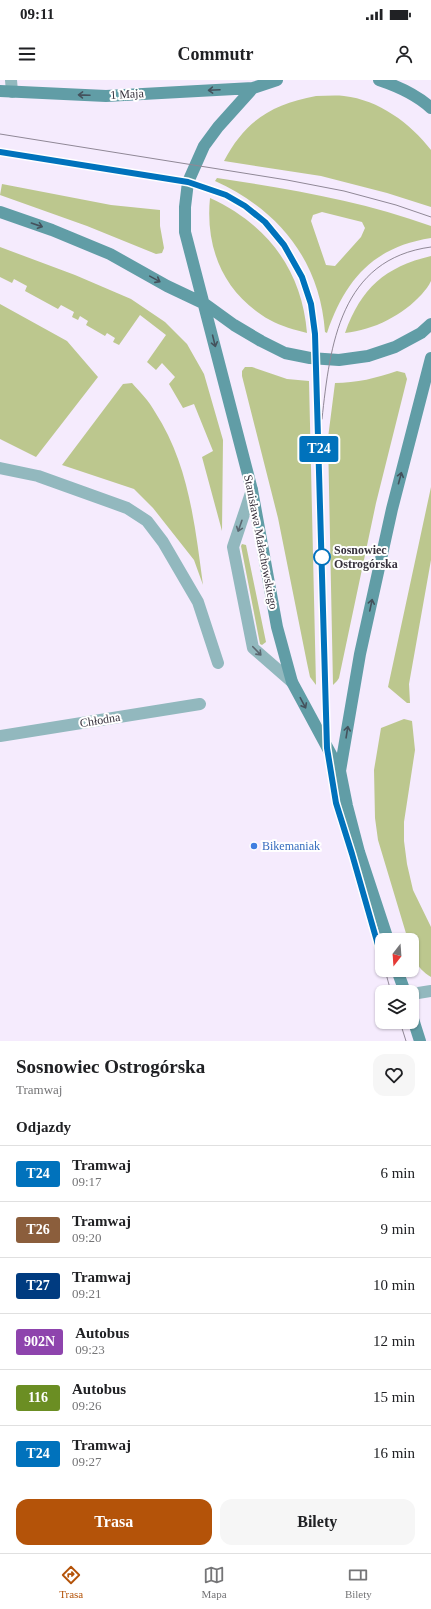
<!DOCTYPE html>
<html lang="pl">
<meta charset="utf-8">
<style>
:root{--surface:#fff;--page:#f6f6f6;--text:#202124;--muted:#757577;--line:#e0e0e0;--accent:#b45309}
body{margin:0;font-family:"Times New Roman",serif;background:var(--page);color:var(--text);height:100vh;display:flex;flex-direction:column;font-size:15px;white-space:nowrap}
*{box-sizing:border-box;margin:0}
p{font-size:13px;color:var(--muted)}
.icon{flex:none;width:22px;height:22px;fill:none;stroke:currentColor;stroke-width:2;stroke-linecap:round;stroke-linejoin:round}
.map{position:relative;height:961px;overflow:hidden}
.drawer{display:flex;flex-direction:column;background:var(--surface);flex:1}
.drawer>*{flex:none}
.badge{padding:0 8px;border-radius:3px;font-size:14px;line-height:26px}
.needle{width:26px;rotate:197deg}
.controls{position:absolute;left:375px;top:853px;display:grid;gap:8px}
.controls a{display:grid;place-items:center;width:44px;height:44px;border-radius:8px;background:var(--surface);box-shadow:0 1px 3px #0004;font-size:20px}
.map>.badge{position:absolute;translate:-50% -50%;box-shadow:0 0 0 2px #fff}
h2{padding:0 16px;font-size:15px;line-height:36px}
.round{display:grid;place-items:center;flex:none;width:42px;height:42px;border-radius:12px;background:var(--page)}
.head{display:flex;align-items:center;justify-content:space-between;height:68px;padding:0 16px}
h1{font-size:19px;font-weight:600;line-height:30px}
.cta{display:flex;gap:8px;margin-top:auto;padding:8px 16px}
.cta a{flex:1;height:46px;border-radius:12px;background:var(--accent);color:#fff;font-size:16px;font-weight:600;line-height:46px;text-align:center}
.cta a+a{background:var(--page);color:var(--text)}
ul{padding:0;list-style:none}
li{display:flex;align-items:center;gap:12px;height:56px;padding:0 16px;border-top:1px solid var(--line)}
li div{flex:1}
li b{display:block;font-size:15px}
li em{font-style:normal}
li .badge{min-width:44px;font-weight:700;text-align:center}
.status{display:flex;justify-content:space-between;align-items:center;height:28px;padding:0 20px;background:var(--surface);direction:ltr}
.status svg{height:11px;fill:currentColor}
header{display:flex;justify-content:space-between;align-items:center;height:52px;padding:0 16px;background:var(--surface);font-size:18px;font-weight:600}
.menu{display:flex;justify-content:space-around;align-items:center;height:56px;border-top:1px solid var(--line);background:var(--surface);font-size:11px;color:var(--muted)}
.menu a{display:grid;justify-items:center;gap:2px}
.menu .on{color:var(--accent)}
.map>svg:first-child{display:block}
</style>
<div class="status"><b>09:11</b><svg viewBox="0 0 49 12"><path d="M0 12V9h3v3zM5 12V6h3v6zM10 12V3h3v9zM15 12V0h3v12zM26 1h20v11H26zM47 4h2v5h-2z"/></svg></div>
<header><svg class="icon" aria-label="menu" viewBox="0 0 24 24"><path d="M4 6h16M4 12h16M4 18h16"/></svg>Commutr<svg class="icon" aria-label="person" viewBox="0 0 24 24"><circle cx="12" cy="8" r="4"/><path d="M4 21q1-7 8-7t8 7"/></svg></header>
<div class="map">
<svg width="431" height="961" viewBox="0 0 431 961">
<rect width="100%" height="100%" fill="#f5ebfd"/>
<path fill="#bcc78e" fill-rule="evenodd" d="M 316,16 C 325,16 335,15 344,16 C 379,20 410,43 431,70 L 431,127 L 387,113 L 321,96 L 224,81 C 245,41 272,24 316,16 Z
M 217,98 C 290,109 362,121 431,146 L 431,158 C 373,167 345,200 327,253 L 325,252 C 320,181 279,130 215,101 ZM 322,132 L 362,142 L 365,148 L 361,157 L 335,186 L 326,185 L 311,141 L 313,135 Z
M 2,104 L 111,125 L 160,130 L 160,146 L 164,168 L 162,173 L 156,174 L 87,146 L 0,115 Z
M 210,118 C 267,144 302,190 307,253 C 295,250 281,246 270,240 C 224,214 205,169 210,118 Z
M 0,167 L 75,195 L 131,219 L 165,242 L 187,264 L 204,294 L 223,360 L 222,451 L 202,377 L 213,371 L 194,324 L 183,328 L 169,304 L 175,297 L 162,283 L 156,290 L 147,282 L 166,255 L 140,235 L 119,265 L 113,262 L 115,258 L 107,253 L 105,256 L 86,245 L 88,241 L 80,236 L 78,240 L 72,237 L 74,232 L 61,225 L 58,229 L 25,211 L 27,206 L 14,199 L 12,203 L 0,197 Z
M 431,176 C 431,183 431,194 431,201 C 429,206 425,210 422,214 C 403,235 374,250 345,253 C 361,208 385,187 431,176 Z
M 0,224 L 67,261 L 98,297 L 36,377 L 0,359 Z
M 245,287 L 252,287 L 287,299 L 309,301 L 316,605 L 310,597 L 307,583 L 278,438 L 242,296 L 242,291 Z
M 397,291 L 405,293 L 407,299 L 376,423 L 339,598 L 337,601 L 333,605 L 328,358 L 335,303 C 356,303 377,298 397,291 Z
M 132,303 C 140,312 149,321 155,332 C 189,384 195,446 203,505 L 194,480 L 153,428 L 134,409 L 62,385 L 123,304 Z
M 431,407 L 431,480 L 409,604 L 410,623 L 407,623 L 388,607 Z
M 242,464 L 246,465 L 266,562 L 262,565 L 260,564 L 241,466 Z
M 404,639 L 412,641 L 415,670 L 404,742 L 404,761 L 407,784 L 413,810 L 431,847 L 431,897 C 416,888 412,876 412,860 L 408,860 L 378,760 L 375,738 L 374,690 L 381,648 Z"/>
<g fill="none" stroke-linecap="round" stroke-linejoin="round">
<path stroke="#92b8be" stroke-width="12" d="M 0,388 L 38,396 L 127,428 L 147,441 L 163,462 L 198,522 L 218,583
M 252,410 L 233,467 L 253,568 L 292,602"/>
<path stroke="#92b8be" stroke-width="12" d="M 11,0 L 12,12
M 0,656 L 200,624
M 412,914 L 431,911"/>
<path stroke="#619da6" stroke-width="12" d="M 277,0 L 253,8 L 218,47 L 204,66 L 188,102 L 185,127 L 185,152 L 252,410 L 277,547 L 292,602 L 340,691
M 379,0 C 397,6 417,15 431,28
M 0,11 L 106,16 L 253,8
M 0,132 L 52,150 L 110,174 L 167,206 L 205,224 L 234,245 L 261,261 L 285,273 L 310,278 L 339,280 L 368,276 L 395,267 L 421,253 L 431,244
M 388,860 L 359,772 L 347,726 L 340,691 L 360,574 L 392,429 L 431,278
M 397,890 L 405,912
M 412,936 L 420,961"/>
<path stroke="#908896" stroke-width="1" d="M 0,54 L 287,100 L 344,111 L 396,125 L 431,137
M 0,72 L 188,102 L 226,115 L 245,126 L 265,142 L 284,165 L 302,197 L 311,224 L 315,254 L 327,668 L 336,723 L 352,774 L 382,879
M 322,339 C 330,265 340,179 431,167
M 385,890 L 391,912
M 400,942 L 406,961"/>
</g>
<defs><path id="oneway-shaft" d="M-6 0H5M1.5-3L5.5 0L1.5 3" fill="none" stroke-width="1.6" stroke-linecap="round" stroke-linejoin="round"/></defs>
<g stroke="#44515c">
<use href="#oneway-shaft" transform="translate(214 10) rotate(177)"/>
<use href="#oneway-shaft" transform="translate(84 15) rotate(-178)"/>
<use href="#oneway-shaft" transform="translate(37 145) rotate(19)"/>
<use href="#oneway-shaft" transform="translate(155 199) rotate(29)"/>
<use href="#oneway-shaft" transform="translate(214 261) rotate(76)"/>
<use href="#oneway-shaft" transform="translate(400 398) rotate(-75)"/>
<use href="#oneway-shaft" transform="translate(371 525) rotate(-78)"/>
<use href="#oneway-shaft" transform="translate(303 623) rotate(62)"/>
<use href="#oneway-shaft" transform="translate(347 652) rotate(-81)"/>
</g>
<g stroke="#5b6770">
<use href="#oneway-shaft" transform="translate(240 446) rotate(109)"/>
<use href="#oneway-shaft" transform="translate(257 571) rotate(46)"/>
</g>
<g fill="none" stroke-linecap="round" stroke-linejoin="round">
<defs>
<path id="line" d="M 0,72 L 188,102 L 226,115 L 245,126 L 265,142 L 284,165 L 302,197 L 311,224 L 315,254 L 327,668 L 336,723 L 352,774 L 382,879"/>
</defs>
<use href="#line" stroke="#fff" stroke-width="9"/>
<use href="#line" stroke="#0072bc" stroke-width="6"/>
</g>
<circle fill="#fff" stroke="#0072bc" stroke-width="2" cx="322" cy="477" r="8"/>
<circle fill="#3f7fe0" stroke="#fff" stroke-width="1.5" cx="254" cy="766" r="4"/>
<g text-anchor="middle" dominant-baseline="central" stroke-width="4" stroke-linejoin="round" paint-order="stroke">
<g font-size="12" fill="#37313c" stroke="#fff">
<text transform="translate(127 14) rotate(-3)">1 Maja</text>
<text transform="translate(261 462) rotate(79)">Stanisława Małachowskiego</text>
<text transform="translate(100 640) rotate(-9)">Chłodna</text>
</g>
<g font-size="12" font-weight="bold" fill="#37313c" stroke="#fff" text-anchor="start">
<text x="334" y="470">Sosnowiec<tspan x="334" dy="14">Ostrogórska</tspan></text>
</g>
<g font-size="12" fill="#366cbe" stroke="#fff" text-anchor="start">
<text x="262" y="766">Bikemaniak</text>
</g>
</g>
</svg>
<div class="controls">
<a><svg class="needle" viewBox="-14 -14 28 28"><path d="M0-13l5 13h-10z" fill="#e53935"/><path d="M0 13l5-13h-10z" fill="#757577"/></svg></a>
<a><svg class="icon" aria-label="layers" viewBox="0 0 24 24"><path d="M12 4l9 5-9 5-9-5zM3 14l9 5 9-5"/></svg></a>
</div>
<b class="badge" style="left:319px;top:369px;background:#0072bc;color:#fff">T24</b>
</div>
<section class="drawer">
<div class="head"><div><h1>Sosnowiec Ostrogórska</h1><p>Tramwaj</p></div><a class="round"><svg class="icon" aria-label="heart" viewBox="0 0 24 24"><path d="M12 20l-8-8c-3-5 5-10 8-4 3-6 11-1 8 4z"/></svg></a></div>
<h2>Odjazdy</h2>
<ul>
<li><span class="badge" style="background:#0072bc;color:#fff">T24</span><div><b>Tramwaj</b><p>09:17</p></div><em>6 min</em></li>
<li><span class="badge" style="background:#8b5e3c;color:#fff">T26</span><div><b>Tramwaj</b><p>09:20</p></div><em>9 min</em></li>
<li><span class="badge" style="background:#003b80;color:#fff">T27</span><div><b>Tramwaj</b><p>09:21</p></div><em>10 min</em></li>
<li><span class="badge" style="background:#8e44ad;color:#fff">902N</span><div><b>Autobus</b><p>09:23</p></div><em>12 min</em></li>
<li><span class="badge" style="background:#6b8e23;color:#fff">116</span><div><b>Autobus</b><p>09:26</p></div><em>15 min</em></li>
<li><span class="badge" style="background:#0072bc;color:#fff">T24</span><div><b>Tramwaj</b><p>09:27</p></div><em>16 min</em></li>
</ul>
<div class="cta"><a>Trasa</a><a>Bilety</a></div>
</section>
<nav class="menu">
<a class="on"><svg class="icon" aria-label="directions" viewBox="0 0 24 24"><path d="M12 3l9 9-9 9-9-9zM9 14v-3h6M13 9l2 2-2 2"/></svg>Trasa</a>
<a><svg class="icon" aria-label="map" viewBox="0 0 24 24"><path d="M3 6l6-2 6 2 6-2v14l-6 2-6-2-6 2zM9 4v14M15 6v14"/></svg>Mapa</a>
<a><svg class="icon" aria-label="tickets" viewBox="0 0 24 24"><path d="M3 7h18v10H3zM15 7v10"/></svg>Bilety</a>
</nav>
